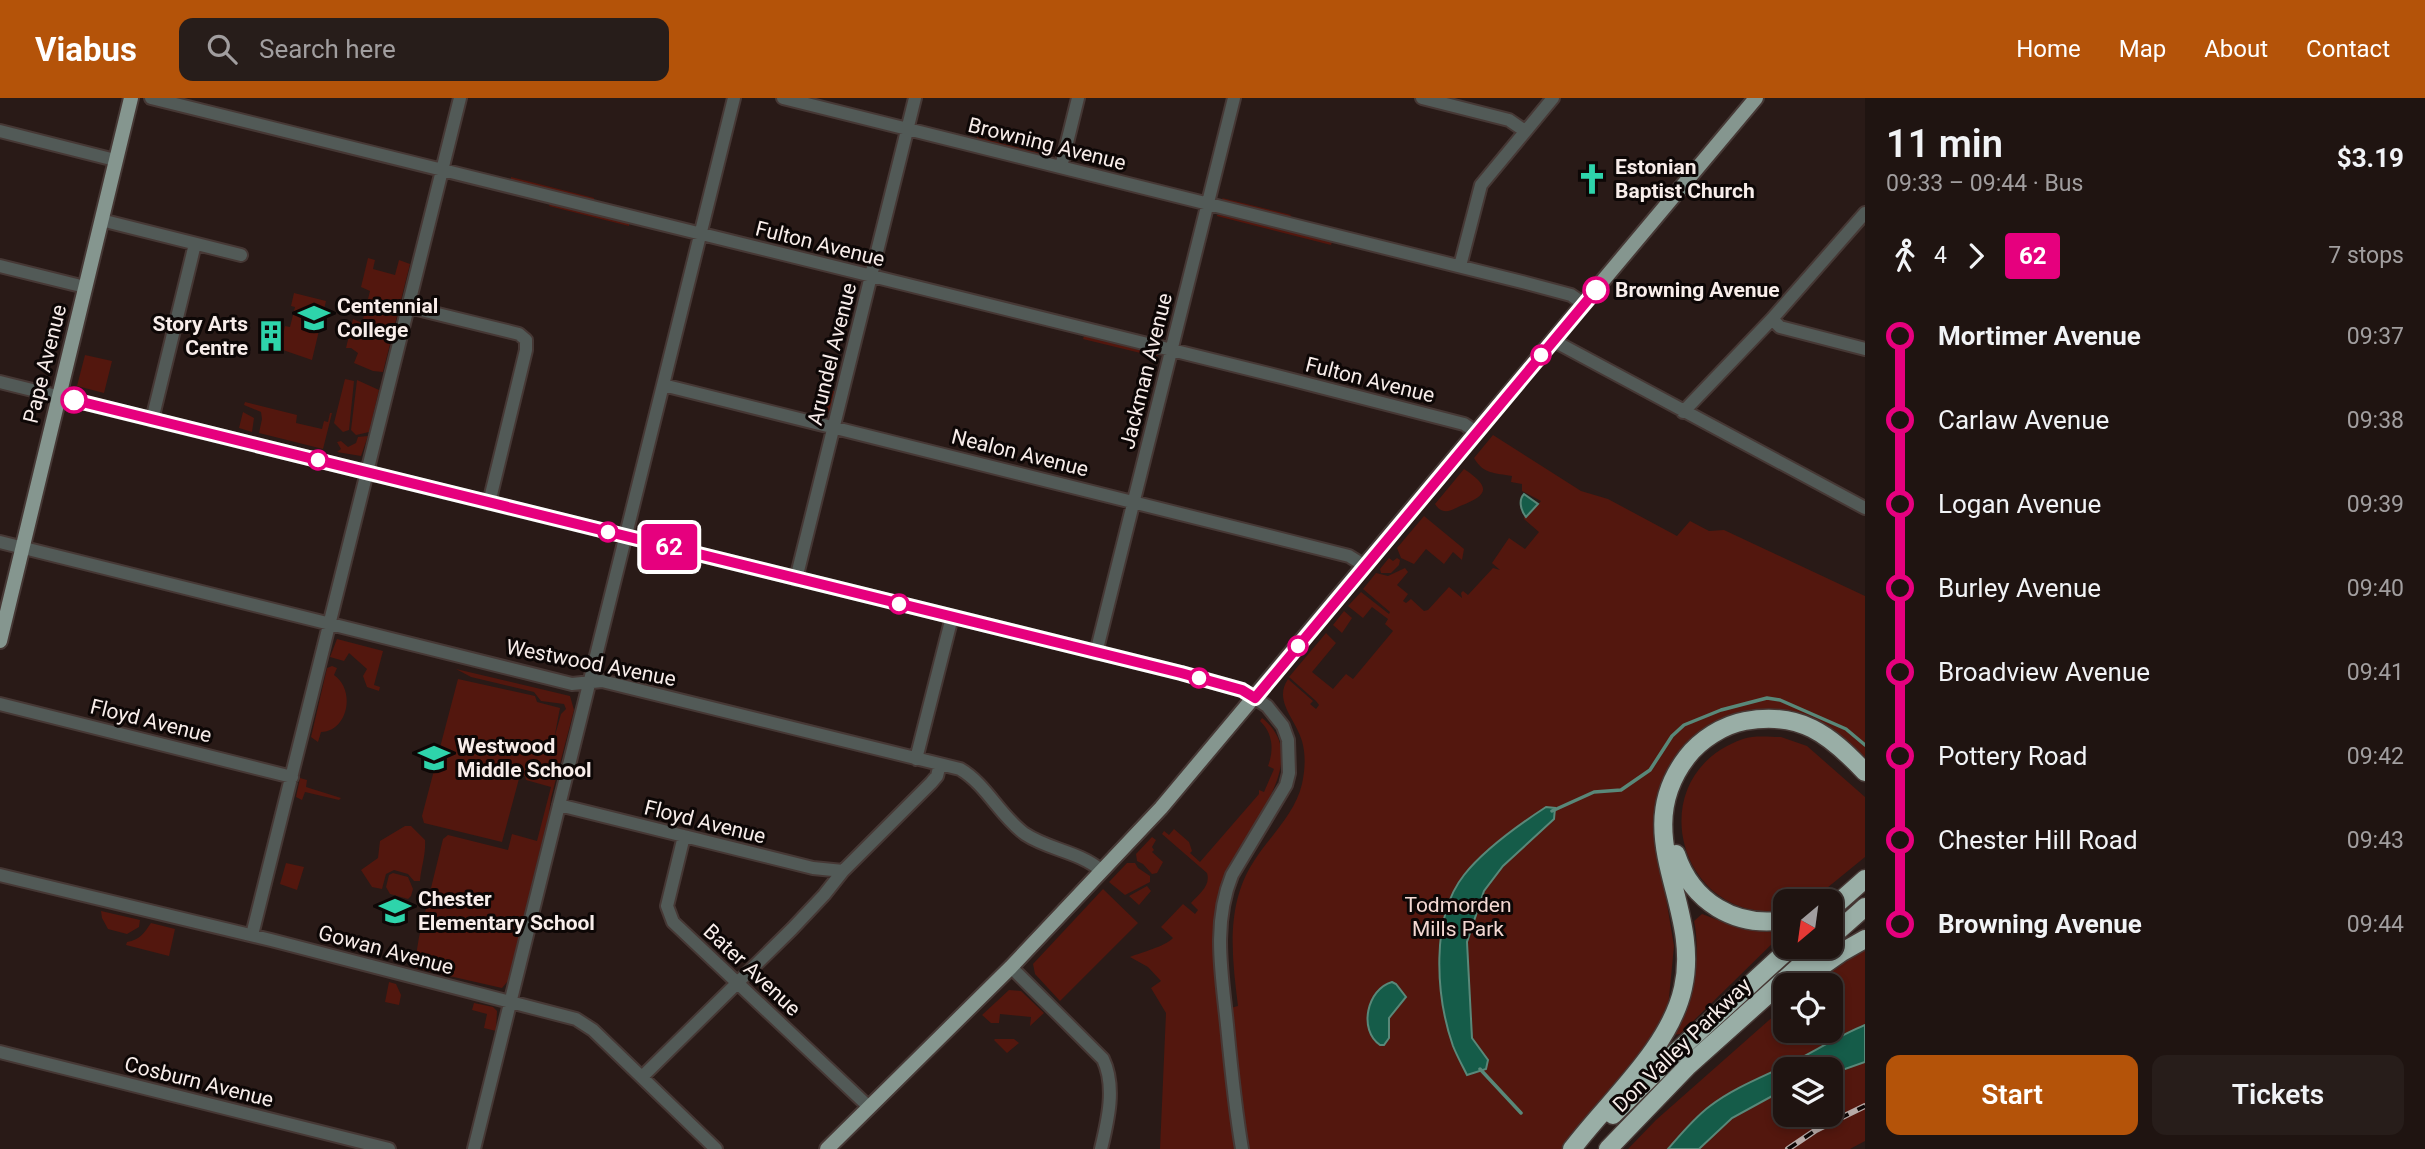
<!DOCTYPE html>
<meta charset="utf-8">
<style>
:root{--surface:#1f1411;--page:#271d1a;--text:#f1f3f6;--muted:#a19e9f;--line:#3c3331;--accent:#b45309}
body{margin:0;font-family:Roboto,sans-serif;background:var(--page);color:var(--text);height:100vh;display:flex;flex-direction:column;font-size:26px;white-space:nowrap}
*{box-sizing:border-box;margin:0}
p{font-size:23px;color:var(--muted)}
.icon{flex:none;width:38px;height:38px;fill:none;stroke:currentColor;stroke-width:2;stroke-linecap:round;stroke-linejoin:round}
.map{position:relative;flex:1;overflow:hidden}
.panel{display:flex;flex-direction:column;background:var(--surface);width:560px}
.panel>*{flex:none}
.badge{padding:0 14px;border-radius:5px;font-size:24px;line-height:46px}
.needle{width:46px;rotate:209deg}
.tools{position:absolute;left:1773px;top:791px;display:grid;gap:14px}
.tools a{display:grid;place-items:center;width:70px;height:70px;border-radius:14px;background:var(--surface);box-shadow:0 4px 10px #0003,0 0 0 2px var(--line);font-size:35px}
.map>.badge{position:absolute;translate:-50% -50%;box-shadow:0 0 0 4px #fff}
.legs{display:flex;align-items:center;gap:10px;height:77px;padding:0 21px;font-size:23px}
.legs p{margin-inline-start:auto}
.headline{display:flex;align-items:center;justify-content:space-between;height:119px;padding:0 21px}
h1{font-size:38px;font-weight:600;line-height:52px}
.primary-button{display:flex;gap:14px;margin-top:auto;padding:14px 21px}
.primary-button a{flex:1;height:80px;border-radius:14px;background:var(--accent);color:#fff;font-size:28px;font-weight:600;line-height:80px;text-align:center}
.primary-button a+a{background:var(--page);color:var(--text)}
ul{padding:0 21px;list-style:none}
li{display:flex;align-items:center;gap:24px;height:84px;font-size:26px}
li i{display:grid;place-items:center;width:10px;height:100%;margin:0 9px;background:currentColor}
li i::after{content:'';width:18px;height:18px;margin:-9px;border:5px solid;border-radius:50%;background:var(--surface)}
li p{margin-inline-start:auto}
li:first-child i{background:linear-gradient(#0000 50%,currentColor 0)}
li:last-child i{background:linear-gradient(currentColor 50%,#0000 0)}
header{display:flex;align-items:center;gap:42px;box-sizing:border-box;height:98px;padding:0 35px;background:var(--accent);color:#fff}
header strong{font-size:33px}
nav{display:flex;gap:38px;margin-inline-start:auto;font-size:24px}
.search{width:490px;height:63px;background:var(--page);display:flex;align-items:center;gap:18px;box-sizing:border-box;padding:0 24px;border-radius:14px;color:var(--muted);font-size:26px}
main{display:flex;flex:1;min-height:0}
.map>svg:first-child{display:block}
</style>
<header>
<strong>Viabus</strong>
<div class="search"><svg class="icon" aria-label="search" viewBox="0 0 24 24"><circle cx="10" cy="10" r="6"/><path d="M15 15l6 6"/></svg>Search here</div>
<nav><a>Home</a><a>Map</a><a>About</a><a>Contact</a></nav>
</header>
<main>
<div class="map">
<svg width="1865" height="1051" viewBox="0 0 1865 1051">
<rect width="100%" height="100%" fill="#291a17"/>
<path fill="#53170e" fill-rule="evenodd" d="M 977,39 L 1051,58 L 1051,60 L 977,42 Z
M 511,79 L 594,100 L 594,102 L 511,82 Z
M 1222,100 L 1291,117 L 1289,120 L 1225,104 Z
M 550,106 L 629,125 L 629,128 L 549,108 Z
M 1217,117 L 1220,117 L 1332,144 L 1331,147 L 1217,118 Z
M 368,160 L 375,162 L 373,171 L 395,177 L 399,162 L 410,166 L 383,274 L 373,273 L 354,265 L 358,255 L 351,250 L 346,250 L 353,221 L 362,225 L 370,193 L 361,189 Z
M 294,195 L 326,203 L 312,262 L 280,251 L 285,228 L 290,229 L 295,209 L 291,208 Z
M 1084,238 L 1155,256 L 1158,257 L 1157,259 L 1083,241 Z
M 85,257 L 112,263 L 104,295 L 77,288 Z
M 345,281 L 354,283 L 349,332 L 343,334 L 334,325 Z
M 357,282 L 379,292 L 369,334 L 356,337 L 351,332 Z
M 826,292 L 835,293 L 831,310 L 826,317 L 817,317 Z
M 245,304 L 297,317 L 296,325 L 322,331 L 324,323 L 328,324 L 330,315 L 332,315 L 323,351 L 259,335 L 262,321 L 261,314 L 244,307 Z
M 243,314 L 254,320 L 252,334 L 239,330 Z
M 1493,337 L 1581,393 L 1608,401 L 1677,438 L 1690,423 L 1709,433 L 1724,432 L 1865,498 L 1865,663 L 1842,643 L 1743,618 L 1672,669 L 1662,776 L 1674,848 L 1668,910 L 1652,942 L 1562,1051 L 1160,1051 L 1166,915 L 1151,890 L 1161,883 L 1148,869 L 1130,859 C 1142,854 1164,849 1173,840 L 1161,829 L 1183,806 L 1195,816 L 1198,812 L 1191,805 C 1199,796 1211,788 1207,775 L 1162,736 L 1164,733 L 1169,737 L 1174,731 L 1189,744 L 1192,753 L 1190,755 L 1200,764 L 1259,696 L 1259,692 L 1264,694 L 1274,671 L 1268,668 C 1274,652 1273,635 1260,623 L 1262,620 C 1321,666 1229,745 1219,796 C 1217,808 1214,821 1213,833 C 1212,859 1219,886 1219,913 L 1238,908 C 1232,859 1225,807 1254,763 C 1270,738 1295,716 1302,686 C 1305,672 1306,657 1302,643 C 1296,621 1273,603 1288,581 L 1313,603 L 1310,606 L 1316,611 L 1319,607 L 1316,603 L 1289,579 L 1326,535 L 1336,545 L 1312,574 L 1333,591 L 1346,576 L 1353,581 L 1393,533 L 1385,526 L 1388,521 L 1372,509 L 1363,520 L 1348,508 L 1361,494 L 1389,516 L 1390,514 L 1363,491 L 1376,475 L 1388,478 L 1405,470 L 1408,474 L 1397,487 L 1408,496 L 1403,503 L 1406,505 L 1411,501 L 1424,513 L 1428,512 L 1449,489 L 1462,500 L 1461,495 L 1463,493 L 1468,497 L 1493,470 L 1500,472 L 1492,465 L 1509,440 L 1525,451 L 1539,434 L 1524,421 L 1524,418 L 1527,419 L 1541,403 L 1522,393 L 1522,386 L 1511,384 L 1512,378 C 1495,375 1483,376 1474,360 Z
M 368,338 L 361,358 L 337,354 L 341,351 L 337,344 L 341,343 L 348,349 L 356,345 L 358,339 Z
M 1464,371 C 1491,389 1489,397 1460,408 C 1456,410 1449,414 1444,413 C 1439,412 1437,409 1435,406 Z
M 1424,418 L 1464,451 L 1462,462 L 1453,454 L 1444,466 L 1426,451 L 1414,466 L 1401,460 L 1397,450 Z
M 1389,460 L 1393,463 L 1397,460 L 1400,462 L 1399,467 L 1391,475 L 1381,475 L 1380,471 Z
M 1344,513 L 1352,520 L 1342,535 L 1333,527 Z
M 337,541 L 383,553 L 374,587 L 380,589 L 379,593 L 367,589 L 363,578 L 367,571 L 349,555 L 344,563 L 330,559 Z
M 332,568 L 337,570 L 334,577 C 356,592 348,633 321,634 L 318,644 L 311,639 L 327,570 Z
M 456,571 L 570,598 L 574,612 L 551,700 L 549,715 L 508,883 L 502,890 L 414,870 L 419,839 L 443,741 L 448,737 L 508,752 L 512,736 L 537,743 L 551,689 L 526,682 L 525,678 L 520,677 L 502,744 L 424,725 L 422,718 L 458,581 L 535,598 L 537,604 L 560,610 L 554,641 L 561,616 L 566,611 L 564,606 L 541,603 L 534,594 L 471,579 Z
M 1781,639 L 1807,648 L 1865,699 L 1865,759 L 1811,803 L 1785,803 L 1785,812 C 1679,828 1637,678 1743,641 C 1754,637 1770,639 1781,639 Z
M 300,680 L 307,682 L 306,689 L 341,700 L 339,702 L 305,694 L 302,702 L 296,699 Z
M 405,728 L 411,728 L 425,742 C 426,757 421,769 420,783 L 414,783 L 408,776 L 394,772 L 386,776 L 382,791 L 372,789 L 361,772 L 378,760 L 380,743 Z
M 1152,739 L 1156,742 L 1152,749 L 1154,752 L 1152,754 L 1163,764 L 1157,775 L 1152,776 L 1143,766 L 1137,763 L 1136,756 Z
M 286,765 L 304,769 L 297,792 L 280,786 Z
M 1127,765 L 1135,765 L 1138,770 L 1150,778 L 1150,784 L 1125,797 L 1109,784 Z
M 393,775 L 408,779 L 413,791 L 411,798 L 408,801 L 390,796 L 386,789 L 389,777 Z
M 1147,788 L 1151,793 L 1139,807 L 1129,798 Z
M 1103,791 L 1138,825 L 1060,903 L 1035,876 L 1033,866 Z
M 101,813 L 140,822 L 139,829 L 127,836 L 108,831 L 102,820 Z
M 1702,816 L 1742,831 L 1784,834 L 1680,936 L 1673,937 C 1691,902 1702,863 1694,823 Z
M 151,825 L 175,831 L 169,858 L 126,847 L 127,844 C 140,842 144,835 151,825 Z
M 1865,849 L 1865,1043 L 1850,1051 L 1628,1051 L 1656,1022 L 1785,908 L 1785,933 L 1830,933 L 1830,887 L 1808,887 ZM 1785,971 L 1830,971 L 1830,1017 L 1785,1017 Z
M 389,884 L 396,886 L 401,897 L 399,907 L 385,904 Z
M 1009,892 L 1021,893 L 1044,915 L 1030,928 L 1031,919 L 1000,916 L 999,925 L 991,925 L 982,917 Z
M 474,905 L 493,909 L 497,913 L 496,933 L 484,930 L 487,916 L 472,912 Z
M 995,941 L 1014,941 L 1019,945 L 1007,955 L 994,942 Z"/>
<path fill="#155c49" stroke="#598879" stroke-width="2" d="M 1524,396 L 1538,406 L 1526,419 C 1521,413 1518,402 1524,396 Z
M 1546,709 L 1555,710 L 1554,721 L 1503,768 L 1484,793 L 1467,844 L 1472,940 L 1488,962 L 1486,971 L 1467,977 C 1462,967 1457,958 1453,948 C 1436,899 1430,820 1464,777 C 1483,753 1520,726 1546,709 Z
M 1392,884 L 1396,886 L 1406,899 L 1389,920 L 1389,940 L 1384,947 L 1380,947 C 1358,932 1367,891 1392,884 Z
M 1865,927 L 1865,964 L 1831,976 L 1830,971 L 1785,971 L 1785,991 L 1732,1020 L 1699,1051 L 1668,1051 C 1681,1036 1694,1020 1710,1008 C 1736,988 1768,977 1797,962 C 1820,950 1841,937 1865,927 Z"/>
<g fill="none" stroke-linecap="round" stroke-linejoin="round">
<path stroke="#598879" stroke-width="3.5" d="M 1552,713 L 1594,694 L 1621,692 L 1650,672 L 1672,638 L 1684,627 L 1721,612 L 1767,600 L 1780,602 L 1846,631 L 1865,647
M 1480,971 L 1521,1015"/>
<defs>
<path id="minor" d="M 151,0 L 1285,280 L 1464,326 L 1476,334
M 783,0 L 1526,185 L 1571,197 L 1584,206
M 1422,0 L 1509,22 L 1525,33
M 0,33 L 115,62
M 1061,69 L 1078,0
M 101,122 L 241,157
M 0,168 L 85,189
M 1460,168 L 1481,87 L 1553,0
M 409,209 L 511,234 L 519,236 L 526,242 L 526,252 L 489,405
M 1772,221 L 1780,229 L 1865,251
M 1554,243 L 1865,410
M 0,284 L 1181,575 L 1242,592 L 1267,608 L 1283,628 L 1288,642 L 1289,675 L 1286,687 L 1232,777 C 1212,826 1222,877 1227,927 C 1231,969 1235,1010 1242,1051
M 663,287 L 1349,458 L 1365,468
M 1683,314 L 1772,221 L 1865,115
M 152,322 L 195,146
M 0,444 L 572,586 L 602,583 L 960,671 C 986,686 1000,718 1025,736 C 1049,752 1078,753 1102,773
M 796,481 L 915,0
M 1096,555 L 1234,0
M 0,606 L 292,679
M 916,661 L 952,519
M 559,707 L 813,770 L 843,773
M 684,738 L 667,808 L 673,824 L 869,1009
M 0,777 L 271,842 L 576,921 L 593,932 L 716,1051
M 252,837 L 460,0
M 1011,869 L 1103,961 C 1116,988 1108,1022 1101,1051
M 0,954 L 389,1051
M 642,979 L 792,831 L 824,797 L 843,773 L 931,685 L 937,678 L 940,666
M 474,1051 L 734,0"/>
<path id="major" d="M 0,543 L 131,0
M 827,1051 L 1011,869 L 1161,710 L 1756,0"/>
<path id="highway" d="M 1676,756 C 1692,804 1735,830 1785,822
M 1830,812 L 1865,781
M 1830,840 L 1865,809
M 1795,887 L 1842,854 L 1865,841
M 1613,1017 L 1671,959 L 1791,849
M 1572,1051 C 1609,1002 1670,950 1683,890 C 1702,807 1627,737 1687,659 C 1700,642 1723,627 1745,623 C 1800,613 1829,636 1865,674
M 1608,1051 L 1688,968 L 1821,849"/>
</defs>
<use href="#minor" stroke="#463835" stroke-width="16"/>
<use href="#major" stroke="#463835" stroke-width="18"/>
<use href="#highway" stroke="#463835" stroke-width="21"/>
<use href="#minor" stroke="#525a57" stroke-width="12"/>
<use href="#major" stroke="#85968f" stroke-width="14"/>
<use href="#highway" stroke="#99aea6" stroke-width="18"/>
<defs>
<path id="rail" d="M 1788,1051 L 1816,1032 L 1865,1008"/>
</defs>
<use href="#rail" stroke="#b7aba8" stroke-width="6"/>
<use href="#rail" stroke="#0d0706" stroke-width="3.5" stroke-dasharray="10" stroke-linecap="butt"/>
</g>
<g fill="none" stroke-linecap="round" stroke-linejoin="round">
<defs>
<path id="line-1" d="M 74,302 L 1181,575 L 1242,592 L 1255,600 L 1596,192"/>
</defs>
<use href="#line-1" stroke="#fff" stroke-width="16"/>
<use href="#line-1" stroke="#e6007e" stroke-width="10"/>
</g>
<defs>
<symbol id="church-bare" viewBox="-9 -9 18 18"><path d="M-1.2-6h2.4v3.5h3.3v2.4h-3.3V6h-2.4V-.1h-3.3v-2.4h3.3Z" fill="#2ed4ab" stroke="#0d0706" stroke-width="2.5" paint-order="stroke"/></symbol>
<symbol id="university-bare" viewBox="-9 -9 18 18"><path d="M0-5L7-2L0 1L-7-2ZM-4 1L0 2.5L4 1V4Q0 6-4 4Z" fill="#2ed4ab" stroke="#0d0706" stroke-width="2.5" paint-order="stroke"/></symbol>
<symbol id="building-bare" viewBox="-9 -9 18 18"><path d="M-4-6H4V6H1V3H-1V6H-4ZM-2.5-4.3h1.7v1.8h-1.7ZM.8-4.3h1.7v1.8H.8ZM-2.5-1h1.7V.8h-1.7ZM.8-1h1.7V.8H.8Z" fill="#2ed4ab" stroke="#0d0706" stroke-width="2.5" paint-order="stroke"/></symbol>
<symbol id="school-bare" viewBox="-9 -9 18 18"><path d="M0-5L7-2L0 1L-7-2ZM-4 1L0 2.5L4 1V4Q0 6-4 4Z" fill="#2ed4ab" stroke="#0d0706" stroke-width="2.5" paint-order="stroke"/></symbol>
</defs>
<g fill-rule="evenodd">
<use href="#church-bare" x="1570" y="59" width="44" height="44"/>
<use href="#university-bare" x="292" y="198" width="44" height="44"/>
<use href="#building-bare" x="249" y="216" width="44" height="44"/>
<use href="#school-bare" x="412" y="638" width="44" height="44"/>
<use href="#school-bare" x="373" y="791" width="44" height="44"/>
</g>
<g fill="#fff" stroke="#e6007e" stroke-width="3.5">
<circle cx="1596" cy="192" r="12"/>
<circle cx="1541" cy="257" r="9"/>
<circle cx="74" cy="302" r="12"/>
<circle cx="318" cy="362" r="9"/>
<circle cx="608" cy="434" r="9"/>
<circle cx="899" cy="506" r="9"/>
<circle cx="1298" cy="548" r="9"/>
<circle cx="1199" cy="580" r="9"/>
</g>
<g text-anchor="middle" dominant-baseline="central" stroke-width="6" stroke-linejoin="round" paint-order="stroke">
<g font-size="21" fill="#f8edea" stroke="#0d0706">
<text transform="translate(1047 46) rotate(14)">Browning Avenue</text>
<text transform="translate(820 146) rotate(14)">Fulton Avenue</text>
<text transform="translate(832 256) rotate(-76)">Arundel Avenue</text>
<text transform="translate(45 266) rotate(-76)">Pape Avenue</text>
<text transform="translate(1146 273) rotate(-76)">Jackman Avenue</text>
<text transform="translate(1370 282) rotate(14)">Fulton Avenue</text>
<text transform="translate(1020 355) rotate(14)">Nealon Avenue</text>
<text transform="translate(591 565) rotate(11)">Westwood Avenue</text>
<text transform="translate(151 623) rotate(14)">Floyd Avenue</text>
<text transform="translate(705 724) rotate(14)">Floyd Avenue</text>
<text transform="translate(386 852) rotate(15)">Gowan Avenue</text>
<text transform="translate(752 872) rotate(43)">Bater Avenue</text>
<text transform="translate(1682 947) rotate(-44)">Don Valley Parkway</text>
<text transform="translate(199 984) rotate(14)">Cosburn Avenue</text>
</g>
<g font-size="21" font-weight="bold" fill="#f8edea" stroke="#0d0706" text-anchor="start">
<text x="1615" y="69">Estonian<tspan x="1615" dy="24">Baptist Church</tspan></text>
<text x="337" y="208">Centennial<tspan x="337" dy="24">College</tspan></text>
<text x="248" y="226" text-anchor="end">Story Arts<tspan x="248" dy="24">Centre</tspan></text>
<text x="457" y="648">Westwood<tspan x="457" dy="24">Middle School</tspan></text>
<text x="418" y="801">Chester<tspan x="418" dy="24">Elementary School</tspan></text>
</g>
<g font-size="21" font-weight="bold" fill="#f8edea" stroke="#0d0706" text-anchor="start">
<text x="1615" y="192">Browning Avenue</text>
</g>
<g font-size="21" fill="#f3d8d2" stroke="#0d0706">
<text x="1458" y="807">Todmorden<tspan x="1458" dy="24">Mills Park</tspan></text>
</g>
</g>
</svg>
<div class="tools">
<a><svg class="needle" viewBox="-14 -14 28 28"><path d="M0-13l5 13h-10z" fill="#e53935"/><path d="M0 13l5-13h-10z" fill="#a19e9f"/></svg></a>
<a><svg class="icon" aria-label="locate" viewBox="0 0 24 24"><circle cx="12" cy="12" r="6"/><path d="M12 2v4M12 18v4M2 12h4M18 12h4"/></svg></a>
<a><svg class="icon" aria-label="layers" viewBox="0 0 24 24"><path d="M12 4l9 5-9 5-9-5zM3 14l9 5 9-5"/></svg></a>
</div>
<b class="badge" style="left:669px;top:449px;background:#e6007e;color:#fff">62</b>
</div>
<section class="panel">
<div class="headline"><div><h1>11 min</h1><p>09:33 – 09:44 · Bus</p></div><b>$3.19</b></div>
<div class="legs"><svg class="icon" aria-label="walk" viewBox="0 0 24 24"><circle cx="13" cy="4" r="2"/><path d="M13 8l-2 6 4 7M11 14l-3 7M7 12l3-4h3l4 4"/></svg>4<svg class="icon" aria-label="forward" viewBox="0 0 24 24"><path d="M9 5l7 7-7 7"/></svg><b class="badge" style="background:#e6007e;color:#fff">62</b><p>7 stops</p></div>
<ul>
<li><i style="color:#e6007e"></i><b>Mortimer Avenue</b><p>09:37</p></li>
<li><i style="color:#e6007e"></i><span>Carlaw Avenue</span><p>09:38</p></li>
<li><i style="color:#e6007e"></i><span>Logan Avenue</span><p>09:39</p></li>
<li><i style="color:#e6007e"></i><span>Burley Avenue</span><p>09:40</p></li>
<li><i style="color:#e6007e"></i><span>Broadview Avenue</span><p>09:41</p></li>
<li><i style="color:#e6007e"></i><span>Pottery Road</span><p>09:42</p></li>
<li><i style="color:#e6007e"></i><span>Chester Hill Road</span><p>09:43</p></li>
<li><i style="color:#e6007e"></i><b>Browning Avenue</b><p>09:44</p></li>
</ul>
<div class="primary-button"><a>Start</a><a>Tickets</a></div>
</section>
</main>
